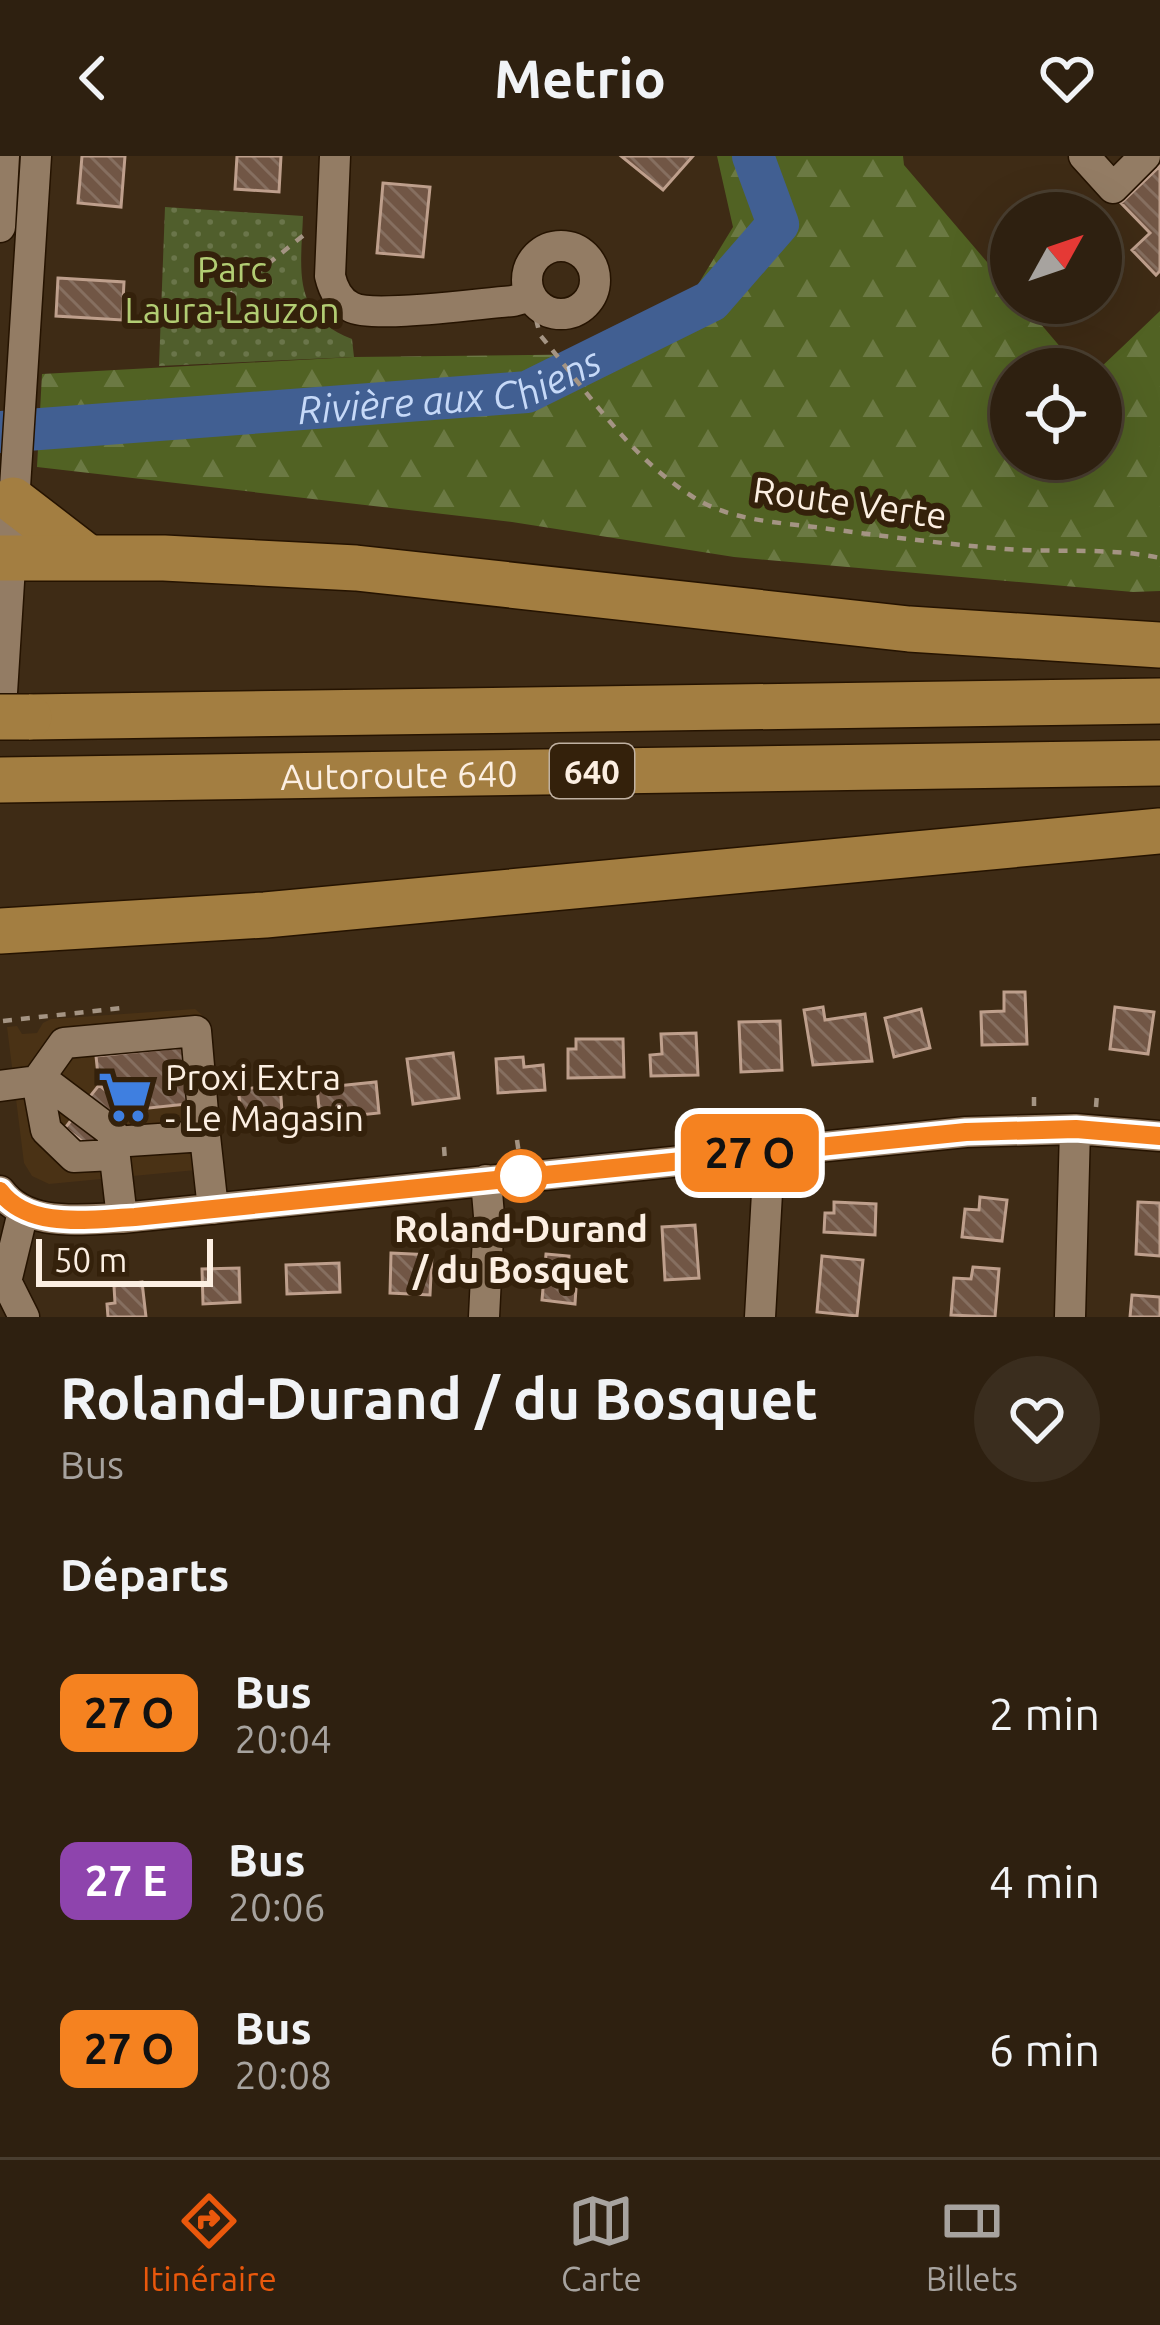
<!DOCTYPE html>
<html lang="fr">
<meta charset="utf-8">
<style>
:root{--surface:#2e2010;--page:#3a2d1e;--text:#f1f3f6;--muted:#a7a39f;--line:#493e30;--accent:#ea580c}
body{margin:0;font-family:Ubuntu,sans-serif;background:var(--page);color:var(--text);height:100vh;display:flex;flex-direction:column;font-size:45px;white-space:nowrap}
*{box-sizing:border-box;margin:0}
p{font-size:39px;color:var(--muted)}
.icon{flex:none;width:66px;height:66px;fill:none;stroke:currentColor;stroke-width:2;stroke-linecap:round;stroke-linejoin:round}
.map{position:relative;height:1161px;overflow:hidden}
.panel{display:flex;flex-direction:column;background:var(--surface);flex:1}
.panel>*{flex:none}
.badge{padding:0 24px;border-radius:18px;font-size:42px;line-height:78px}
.needle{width:78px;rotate:50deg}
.buttons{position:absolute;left:990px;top:36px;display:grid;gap:24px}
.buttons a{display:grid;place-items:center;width:132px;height:132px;border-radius:50%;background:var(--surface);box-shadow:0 12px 48px #0002,0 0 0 3px var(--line);font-size:60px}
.scale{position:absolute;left:36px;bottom:30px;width:177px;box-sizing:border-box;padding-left:12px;border:6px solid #fcefe2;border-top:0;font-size:33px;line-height:42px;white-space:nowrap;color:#fcefe2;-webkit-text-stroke:9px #34210b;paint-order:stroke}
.map>.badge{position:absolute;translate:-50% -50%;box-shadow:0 0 0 6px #fff}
h2{padding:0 60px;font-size:45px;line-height:108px}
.round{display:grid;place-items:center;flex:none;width:126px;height:126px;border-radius:63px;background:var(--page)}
.headline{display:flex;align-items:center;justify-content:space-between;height:204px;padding:0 60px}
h1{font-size:57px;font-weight:700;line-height:90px}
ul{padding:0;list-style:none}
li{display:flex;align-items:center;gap:36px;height:168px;padding:0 60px}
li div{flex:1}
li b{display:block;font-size:45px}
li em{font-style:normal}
li .badge{min-width:132px;font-weight:700;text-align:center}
header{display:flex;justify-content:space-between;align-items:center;height:156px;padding:0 60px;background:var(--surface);font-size:54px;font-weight:700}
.menu{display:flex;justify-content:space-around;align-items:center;height:168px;border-top:3px solid var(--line);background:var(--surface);font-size:33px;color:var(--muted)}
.menu a{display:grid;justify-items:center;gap:6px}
.menu .on{color:var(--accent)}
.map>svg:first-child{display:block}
</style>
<header><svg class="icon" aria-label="back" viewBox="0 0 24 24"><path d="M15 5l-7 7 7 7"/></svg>Metrio<svg class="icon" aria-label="heart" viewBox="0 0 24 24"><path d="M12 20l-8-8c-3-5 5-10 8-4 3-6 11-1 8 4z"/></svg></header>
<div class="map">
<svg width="1160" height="1161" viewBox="0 0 1160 1161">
<defs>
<pattern id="grass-dots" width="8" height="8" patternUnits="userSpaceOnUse" patternTransform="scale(3)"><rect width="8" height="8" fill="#505e2c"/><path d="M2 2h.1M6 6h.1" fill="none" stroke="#6a754a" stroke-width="1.8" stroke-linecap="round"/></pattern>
<pattern id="forest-firs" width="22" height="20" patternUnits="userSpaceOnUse" patternTransform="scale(3)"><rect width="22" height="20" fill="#516223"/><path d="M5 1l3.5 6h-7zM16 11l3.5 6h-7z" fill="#6b7943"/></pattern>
<pattern id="building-back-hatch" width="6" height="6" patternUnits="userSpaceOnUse" patternTransform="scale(3)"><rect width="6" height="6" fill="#715645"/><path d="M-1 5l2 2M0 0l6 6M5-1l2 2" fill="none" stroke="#866f60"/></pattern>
</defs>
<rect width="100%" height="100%" fill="#3e2b15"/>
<path fill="#4a3215" d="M 195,853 L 202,859 L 217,1012 L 49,1028 L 32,1020 L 24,1007 L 7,871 L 17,870 L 22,878 L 37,877 L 43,867 L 51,863 Z"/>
<path fill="url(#grass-dots)" d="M 165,51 L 303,60 C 301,114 291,159 352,183 L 354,201 L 159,210 Z"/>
<path fill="url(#forest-firs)" d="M 717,0 L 903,0 L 904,9 L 1011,134 L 1011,147 L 1023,147 L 1079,213 L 1011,213 L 1011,303 L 1101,303 L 1099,213 L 1160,155 L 1160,435 L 1133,436 L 734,401 L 512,366 L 37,311 L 42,218 L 354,201 L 617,198 L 694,135 L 733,71 Z"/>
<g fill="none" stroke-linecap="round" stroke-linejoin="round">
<path stroke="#415f92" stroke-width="42" id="s1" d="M 0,276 L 527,236 L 711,145 L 778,68 L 753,0"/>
</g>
<path fill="url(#building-back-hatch)" stroke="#be9f8c" stroke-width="3" d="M 82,0 L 125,0 L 121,51 L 78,47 Z
M 237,0 L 281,0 L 279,36 L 235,33 Z
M 621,0 L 693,0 L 663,34 Z
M 1160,10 L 1160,115 L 1156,119 L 1132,94 L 1150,77 L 1121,47 Z
M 383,27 L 430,31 L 423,101 L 377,97 Z
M 58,122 L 124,126 L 122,164 L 56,160 Z
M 1004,836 L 1025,836 L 1027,888 L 982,889 L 981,856 L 1004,855 Z
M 823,851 L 825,864 L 865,858 L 872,905 L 813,909 L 804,854 Z
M 1115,851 L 1154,856 L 1148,898 L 1110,893 Z
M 921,853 L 930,892 L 894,901 L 885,862 Z
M 780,865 L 782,914 L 741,916 L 739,866 Z
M 696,877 L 698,919 L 651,920 L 650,899 L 662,898 L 661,878 Z
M 576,883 L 623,883 L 624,921 L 568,922 L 568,893 L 576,893 Z
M 192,890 L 197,947 L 130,954 L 99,929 L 96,900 Z
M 453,897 L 459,942 L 413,948 L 407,903 Z
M 523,901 L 524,911 L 543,909 L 545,934 L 498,937 L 496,903 Z
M 376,926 L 379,957 L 320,963 L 317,932 Z
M 280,928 L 283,969 L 244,974 L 238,934 Z
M 99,929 L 130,954 L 96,996 L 65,972 Z
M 980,1041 L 1007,1044 L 1002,1085 L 962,1081 L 965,1053 L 979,1054 Z
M 834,1046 L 876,1048 L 875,1079 L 824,1076 L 825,1057 L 834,1057 Z
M 1138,1046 L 1160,1047 L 1160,1100 L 1136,1098 Z
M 695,1069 L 699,1122 L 665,1124 L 662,1071 Z
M 391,1097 L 432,1099 L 430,1139 L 390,1137 Z
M 546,1098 L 569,1100 L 568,1115 L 577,1116 L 575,1148 L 542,1144 Z
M 822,1100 L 863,1104 L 857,1160 L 817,1156 Z
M 339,1107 L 340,1136 L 287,1138 L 286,1109 Z
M 973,1111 L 999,1113 L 995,1161 L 951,1159 L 954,1122 L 971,1123 Z
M 239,1112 L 240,1146 L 203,1148 L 202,1113 Z
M 142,1126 L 146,1161 L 108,1161 L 107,1148 L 115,1147 L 114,1130 Z
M 1132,1139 L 1160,1141 L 1160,1161 L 1130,1161 Z"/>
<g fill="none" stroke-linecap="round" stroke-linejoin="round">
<defs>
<path id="minor" d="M 335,0 L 330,120 C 333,133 339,145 351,151 C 373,163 482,147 513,145 L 531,140
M 1084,0 L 1113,32 L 1145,0
M 0,71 L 4,0
M527 124a34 34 0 1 1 68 0a34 34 0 1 1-68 0Z
M 0,568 L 36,0
M 0,930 L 37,925 L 51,930 L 112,976 L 122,1062
M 113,986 L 205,980 L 213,1053
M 114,999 L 74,1001 L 46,974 L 37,925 L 64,887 L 196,875 L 205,980
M 0,1035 C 27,1072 81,1063 122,1062 L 966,976 L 1075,973 L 1160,980
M 0,1113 L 24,1161
M 6,1126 L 23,1056
M 484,1161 L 489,1060 L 486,1024
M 760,1161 L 767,1037 L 764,996
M 1070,1161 L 1075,973"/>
<g id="highway">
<path d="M 13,344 L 87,401"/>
<path d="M 0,402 L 164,402 L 356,412 L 909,473 L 1160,489"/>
<path d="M 29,561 L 1160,545"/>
<path id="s2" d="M 0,624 L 1160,607"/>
<path d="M 0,775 L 265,759 L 1160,675"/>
</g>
</defs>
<use href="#minor" stroke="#251300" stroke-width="33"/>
<use href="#highway" stroke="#251300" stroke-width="48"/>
<path stroke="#a49483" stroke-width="4.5" stroke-dasharray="9 9" stroke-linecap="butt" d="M 226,142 L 305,78
M 536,163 L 540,179 C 587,235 627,298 690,339 C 728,365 778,366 822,372 C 883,380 944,388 1005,393 C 1057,397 1109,391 1160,402
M 3,865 L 122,852
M 1034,950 L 1034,937
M 1096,951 L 1097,938
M 517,984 L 519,998
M 444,991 L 445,1005"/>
<use href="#minor" stroke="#937c64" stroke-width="30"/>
<use href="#highway" stroke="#a37e41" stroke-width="45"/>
<defs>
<path id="highway-bridge" d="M 0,561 L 29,561"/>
</defs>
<use href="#highway-bridge" stroke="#251300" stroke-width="48" stroke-linecap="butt"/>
<use href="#highway-bridge" stroke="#a37e41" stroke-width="45"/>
</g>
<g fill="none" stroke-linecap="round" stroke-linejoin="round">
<defs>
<path id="line" d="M 0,1035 C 29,1074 91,1063 135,1061 L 966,976 L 1076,973 L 1160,980"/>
</defs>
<use href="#line" stroke="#fff" stroke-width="27"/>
<use href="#line" stroke="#f58220" stroke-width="18"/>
</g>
<defs>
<symbol id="supermarket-bare" viewBox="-9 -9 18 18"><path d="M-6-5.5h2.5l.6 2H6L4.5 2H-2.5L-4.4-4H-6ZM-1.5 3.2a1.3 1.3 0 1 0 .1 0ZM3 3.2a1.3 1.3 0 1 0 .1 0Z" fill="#3f7fe0" stroke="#34210b" stroke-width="2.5" paint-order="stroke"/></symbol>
</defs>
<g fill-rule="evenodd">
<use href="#supermarket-bare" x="87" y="903" width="76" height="76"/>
</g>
<circle fill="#fff" stroke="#f58220" stroke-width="6" cx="521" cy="1020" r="24"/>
<g text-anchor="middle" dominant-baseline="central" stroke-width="12" stroke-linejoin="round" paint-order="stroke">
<rect fill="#34210b" stroke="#c0b1a2" stroke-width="3" x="550" y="588" width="84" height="54" rx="9"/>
<g font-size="33" font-weight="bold" fill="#fcefe2">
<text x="592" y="615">640</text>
</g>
<g font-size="36" fill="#b2cd73" stroke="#34210b">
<text x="232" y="112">Parc<tspan x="232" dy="41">Laura-Lauzon</tspan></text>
</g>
<g font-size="36" fill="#fcefe2" stroke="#34210b">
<text transform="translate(850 346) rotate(8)">Route Verte</text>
<text stroke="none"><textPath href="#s2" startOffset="399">Autoroute 640</textPath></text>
</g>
<g font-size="36" fill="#fcefe2" stroke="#34210b" text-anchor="start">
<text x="165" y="920">Proxi Extra<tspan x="165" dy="41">- Le Magasin</tspan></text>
</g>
<g font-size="36" font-weight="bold" fill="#fcefe2" stroke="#34210b">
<text x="521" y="1072">Roland-Durand<tspan x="521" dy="41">/ du Bosquet</tspan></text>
</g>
<g font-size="39" font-style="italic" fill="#c6d9f8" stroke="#34210b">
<text stroke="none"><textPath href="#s1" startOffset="453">Rivière aux Chiens</textPath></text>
</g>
</g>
</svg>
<div class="buttons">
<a><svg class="needle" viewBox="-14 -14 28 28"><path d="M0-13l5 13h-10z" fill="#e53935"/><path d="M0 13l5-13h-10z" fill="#a7a39f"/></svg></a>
<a><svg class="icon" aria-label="locate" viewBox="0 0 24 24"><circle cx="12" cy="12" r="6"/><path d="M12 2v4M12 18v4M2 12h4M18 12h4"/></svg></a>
</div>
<div class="scale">50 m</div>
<b class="badge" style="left:750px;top:997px;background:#f58220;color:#111">27 O</b>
</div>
<section class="panel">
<div class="headline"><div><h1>Roland-Durand / du Bosquet</h1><p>Bus</p></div><a class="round"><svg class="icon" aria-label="heart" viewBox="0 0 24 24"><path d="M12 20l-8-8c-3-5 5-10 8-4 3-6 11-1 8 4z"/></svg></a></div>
<h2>Départs</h2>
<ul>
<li><span class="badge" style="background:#f58220;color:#111">27 O</span><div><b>Bus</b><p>20:04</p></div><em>2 min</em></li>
<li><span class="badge" style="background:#8e44ad;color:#fff">27 E</span><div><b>Bus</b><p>20:06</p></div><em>4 min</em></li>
<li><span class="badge" style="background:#f58220;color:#111">27 O</span><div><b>Bus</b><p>20:08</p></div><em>6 min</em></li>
</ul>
</section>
<nav class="menu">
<a class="on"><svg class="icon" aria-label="directions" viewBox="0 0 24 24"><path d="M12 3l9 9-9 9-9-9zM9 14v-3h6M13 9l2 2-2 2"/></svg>Itinéraire</a>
<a><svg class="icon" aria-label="map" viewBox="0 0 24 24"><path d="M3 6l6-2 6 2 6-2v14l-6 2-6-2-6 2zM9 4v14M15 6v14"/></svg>Carte</a>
<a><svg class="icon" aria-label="tickets" viewBox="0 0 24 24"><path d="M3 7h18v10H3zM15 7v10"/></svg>Billets</a>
</nav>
